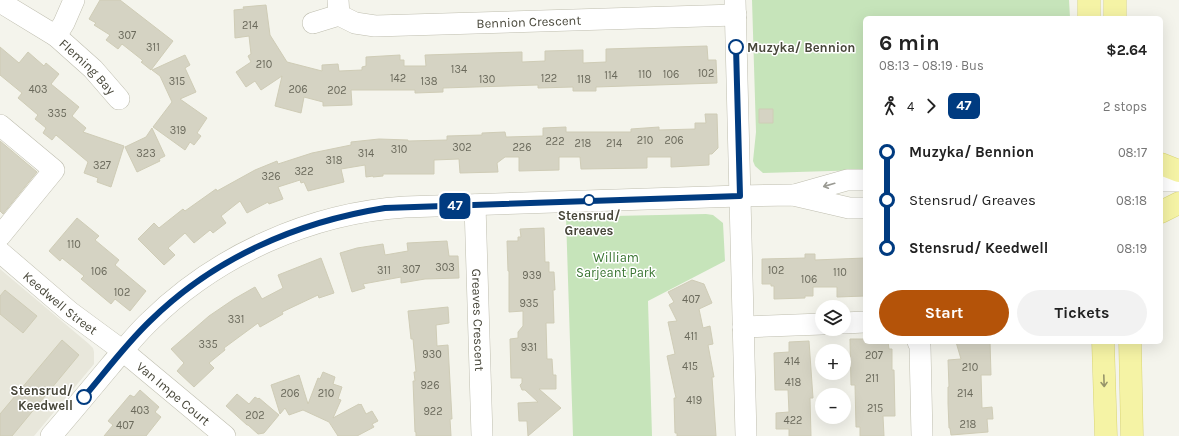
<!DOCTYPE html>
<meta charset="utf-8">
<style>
:root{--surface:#fff;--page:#f2f2f2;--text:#222;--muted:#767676;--accent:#b45309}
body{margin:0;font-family:Karla,sans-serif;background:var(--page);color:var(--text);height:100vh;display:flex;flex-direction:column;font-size:15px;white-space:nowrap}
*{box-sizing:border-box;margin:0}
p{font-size:13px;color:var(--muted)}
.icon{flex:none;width:22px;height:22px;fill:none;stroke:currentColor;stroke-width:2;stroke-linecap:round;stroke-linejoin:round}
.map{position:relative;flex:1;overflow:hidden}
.sheet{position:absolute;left:863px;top:16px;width:300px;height:328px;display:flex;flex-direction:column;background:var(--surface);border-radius:6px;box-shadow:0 4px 16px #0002}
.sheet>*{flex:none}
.badge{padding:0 8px;border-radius:6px;font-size:14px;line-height:26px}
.tools{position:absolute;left:815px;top:300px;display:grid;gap:8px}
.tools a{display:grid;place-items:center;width:36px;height:36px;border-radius:50%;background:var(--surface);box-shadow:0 4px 16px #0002;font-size:20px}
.map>.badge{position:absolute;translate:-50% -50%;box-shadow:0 0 0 2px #fff}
.legs{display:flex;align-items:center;gap:6px;height:44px;padding:0 16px;font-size:13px}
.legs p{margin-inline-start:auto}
.head{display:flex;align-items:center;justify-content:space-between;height:68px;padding:0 16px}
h1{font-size:22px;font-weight:700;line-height:30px}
.button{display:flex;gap:8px;margin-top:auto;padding:8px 16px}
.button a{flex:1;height:46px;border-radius:24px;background:var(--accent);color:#fff;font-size:16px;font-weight:700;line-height:46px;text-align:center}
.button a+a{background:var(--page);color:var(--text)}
ul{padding:0 16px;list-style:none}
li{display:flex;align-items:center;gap:14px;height:48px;font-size:15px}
li i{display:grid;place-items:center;width:6px;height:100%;margin:0 5px;background:currentColor}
li i::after{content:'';width:10px;height:10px;margin:-5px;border:3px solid;border-radius:50%;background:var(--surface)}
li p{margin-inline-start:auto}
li:first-child i{background:linear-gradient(#0000 50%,currentColor 0)}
li:last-child i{background:linear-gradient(currentColor 50%,#0000 0)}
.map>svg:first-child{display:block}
</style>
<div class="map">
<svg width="1179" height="436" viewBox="0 0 1179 436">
<rect width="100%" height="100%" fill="#f4f4ec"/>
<path fill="#e8e7db" d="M 0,269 L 89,344 L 93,348 L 94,352 L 94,364 L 34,436 L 0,436 Z"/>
<path fill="#c6e4ba" d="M 752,0 L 1069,0 L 1070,18 L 865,18 L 865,170 L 763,173 L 755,166 L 753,161 L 756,132 Z
M 706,214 L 713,215 L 723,223 L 725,261 L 648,301 L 652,436 L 573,436 L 566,217 Z"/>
<path fill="#d5d3c3" stroke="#cfccb6" d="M 100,0 L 120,0 L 173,41 L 151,70 L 141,62 L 143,61 L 141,59 L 122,44 L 118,49 L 106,40 L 110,35 L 94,25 L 96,23 L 89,19 Z
M 266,5 L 270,35 L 287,62 L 322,71 L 322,65 L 338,64 L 339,71 L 362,70 L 362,67 L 366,66 L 366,57 L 400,55 L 400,60 L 404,60 L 404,66 L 426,66 L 425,55 L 522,52 L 522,62 L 545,61 L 545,51 L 583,50 L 583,63 L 606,62 L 606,49 L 707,46 L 708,60 L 716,60 L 717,83 L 596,87 L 596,91 L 573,91 L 573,87 L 538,88 L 538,85 L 443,88 L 443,92 L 415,93 L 415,90 L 351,90 L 352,105 L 323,106 L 323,102 L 304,97 L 301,113 L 275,106 L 282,76 L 261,90 L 255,81 L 246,87 L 236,72 L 251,62 L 248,56 L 251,54 L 249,36 L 235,38 L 234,10 L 244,9 L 243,7 Z
M 0,47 L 19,63 L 28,52 L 44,66 L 46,63 L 59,74 L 51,84 L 79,107 L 72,116 L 86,128 L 83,132 L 124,146 L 111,187 L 97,182 L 98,178 L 84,173 L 88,162 L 56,135 L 52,140 L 43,133 L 46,128 L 35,119 L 38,115 L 18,98 L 22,93 L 0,75 Z
M 185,55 L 190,65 L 185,68 L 196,92 L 180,99 L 207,118 L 197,133 L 201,136 L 194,145 L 190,142 L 185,150 L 153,127 L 172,102 L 160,76 L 152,70 Z
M 759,109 L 773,109 L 773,123 L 759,123 Z
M 705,114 L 717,114 L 718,148 L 712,154 L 709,154 L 709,165 L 671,167 L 671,157 L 647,157 L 647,168 L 581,169 L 580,157 L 559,157 L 559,170 L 519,171 L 519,157 L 505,157 L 497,163 L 498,172 L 460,173 L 459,159 L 434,160 L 434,174 L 383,174 L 383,176 L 373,177 L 373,176 L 366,177 L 365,165 L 341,169 L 344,182 L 308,191 L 304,182 L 301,183 L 300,180 L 278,187 L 283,199 L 269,204 L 268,202 L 247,213 L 240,201 L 221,216 L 226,223 L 213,233 L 210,230 L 194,243 L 185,233 L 168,248 L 175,255 L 164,265 L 138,239 L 154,223 L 159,228 L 183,209 L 185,211 L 216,189 L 217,191 L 255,170 L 277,161 L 278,164 L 312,153 L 351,145 L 351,142 L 379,139 L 408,140 L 408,141 L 447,140 L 447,136 L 482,135 L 482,133 L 505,132 L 506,137 L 543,136 L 543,128 L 566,127 L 566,132 L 631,132 L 631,129 L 659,127 L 659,130 L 695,129 L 695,123 L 706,123 Z
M 152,128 L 165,156 L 159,159 L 160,161 L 137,172 L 125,147 L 146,137 Z
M 0,141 L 37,172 L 3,214 L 0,211 Z
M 77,218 L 99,236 L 95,240 L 119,260 L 115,265 L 146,291 L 130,311 L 115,299 L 111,304 L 81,279 L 84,276 L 62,258 L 60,261 L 49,251 Z
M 544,228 L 545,262 L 549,262 L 549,272 L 554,272 L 555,290 L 553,290 L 554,323 L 546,323 L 547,359 L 552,359 L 553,375 L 556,375 L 556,389 L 539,389 L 561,408 L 528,436 L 527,421 L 519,421 L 518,403 L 538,402 L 525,390 L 522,390 L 520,385 L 522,383 L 522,378 L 511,378 L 510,339 L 518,338 L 518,332 L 523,326 L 523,311 L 509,312 L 509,271 L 508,271 L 507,241 L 518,241 L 518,237 L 521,237 L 520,229 Z
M 447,241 L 449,256 L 458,256 L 459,278 L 425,279 L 401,283 L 401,277 L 363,284 L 365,288 L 352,292 L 340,253 L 357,248 L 383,244 L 385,255 L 408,251 L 407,243 Z
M 805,254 L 815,254 L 815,260 L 865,258 L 865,296 L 837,297 L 837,287 L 813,287 L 813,296 L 805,296 L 805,298 L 774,299 L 774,286 L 771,286 L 771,284 L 762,284 L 762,259 L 805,258 Z
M 321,258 L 334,293 L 319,298 L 318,295 L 282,312 L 283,314 L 260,327 L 258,323 L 224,348 L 225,350 L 209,363 L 214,368 L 194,387 L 177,371 L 184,363 L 171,349 L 209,316 L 234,299 L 255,287 L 262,299 L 283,288 L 278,275 Z
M 692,280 L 704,284 L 712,303 L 699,309 L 703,328 L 710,326 L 713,344 L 708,345 L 714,377 L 712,377 L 716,436 L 677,436 L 677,433 L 675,433 L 674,398 L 676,398 L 667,356 L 675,354 L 668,322 L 677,321 L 669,305 L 674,302 L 668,292 Z
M 5,290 L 37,316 L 23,333 L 0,314 L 0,296 Z
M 448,307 L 449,323 L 436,325 L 437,346 L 448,345 L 452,419 L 450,419 L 451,436 L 416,436 L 416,432 L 415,432 L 413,381 L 415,381 L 414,372 L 416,372 L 413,339 L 411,339 L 408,311 Z
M 850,339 L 865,339 L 865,342 L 888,342 L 889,349 L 892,349 L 892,370 L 894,370 L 895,416 L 883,416 L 884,436 L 860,436 L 860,427 L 856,427 L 855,385 L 851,385 Z
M 62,340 L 79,355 L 12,436 L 0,436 L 0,414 Z
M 809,341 L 813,398 L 810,398 L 811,436 L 789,436 L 789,429 L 776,429 L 776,413 L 789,412 L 788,390 L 775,390 L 774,353 L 789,352 L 789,342 Z
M 956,342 L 990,342 L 991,375 L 981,375 L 982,408 L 992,407 L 993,419 L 987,419 L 988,432 L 951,435 L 950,428 L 949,428 L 948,403 L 948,387 L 949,387 L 948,360 L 961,359 Z
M 323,372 L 335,377 L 333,384 L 342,387 L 338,399 L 341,400 L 333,418 L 359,404 L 360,405 L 361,404 L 366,414 L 372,411 L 378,421 L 372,424 L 374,427 L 357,436 L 338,436 L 329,422 L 303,410 L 289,415 L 285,408 L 280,414 L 271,385 L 299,375 L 308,404 L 318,378 L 320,379 Z
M 140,390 L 159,407 L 155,412 L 161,417 L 146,436 L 104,436 L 113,425 L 108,421 L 130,395 L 134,397 Z
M 237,394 L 249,404 L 255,397 L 258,399 L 259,398 L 279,415 L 264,433 L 258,434 L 248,425 L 247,425 L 226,406 Z"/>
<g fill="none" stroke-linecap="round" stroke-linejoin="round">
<defs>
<g id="minor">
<path id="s1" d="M 338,0 L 339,15 L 355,23 L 375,26 L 736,15"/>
<path d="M 735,0 L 746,436"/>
<path d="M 0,2 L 56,36 L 64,23 L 74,0"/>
<path d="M 313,23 L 339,15"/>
<path id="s2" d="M 56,36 L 93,69 L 119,99"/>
<path d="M 0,125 L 54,170 L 0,236"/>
<path d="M 1161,181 L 1179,181"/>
<path d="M 794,195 L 847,180 L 865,180"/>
<path id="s3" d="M 475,205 L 482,436"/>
<path id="s4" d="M 0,252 L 70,312 L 123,351 L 225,436"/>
<path d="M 844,323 L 865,322"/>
<path d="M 743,327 L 822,324"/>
<path d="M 918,342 L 920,346 L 922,436"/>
<path d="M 51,436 C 71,413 90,390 110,366 C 123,351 135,335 150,321 C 217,255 311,213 405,207 L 740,196 L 793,195 L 849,208 L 865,208"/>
</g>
<path id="major" d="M 1089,0 L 1089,18
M 1115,0 L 1115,18
M 1161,164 L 1179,171
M 1161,212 L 1179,203
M 1103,342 L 1106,436
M 1130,342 L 1132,436"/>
</defs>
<use href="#minor" stroke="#bfbeaf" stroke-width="22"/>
<use href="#major" stroke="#d9d576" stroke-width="23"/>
<use href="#minor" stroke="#fff" stroke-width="21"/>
<use href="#major" stroke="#f5f3a5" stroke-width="22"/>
</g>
<defs><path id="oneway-shaft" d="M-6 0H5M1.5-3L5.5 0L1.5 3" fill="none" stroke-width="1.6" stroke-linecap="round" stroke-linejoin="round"/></defs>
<use stroke="#9a9a93" href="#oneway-shaft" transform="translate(829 185) rotate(164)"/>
<use stroke="#96946a" href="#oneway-shaft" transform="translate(1104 381) rotate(88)"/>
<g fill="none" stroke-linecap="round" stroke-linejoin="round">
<defs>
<path id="line-1" d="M 84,397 C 106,371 126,344 150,321 C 214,258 297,222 385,208 L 740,196 L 736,47"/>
</defs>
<use href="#line-1" stroke="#fff" stroke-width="9"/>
<use href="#line-1" stroke="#003b80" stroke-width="6"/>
</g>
<g fill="#fff" stroke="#003b80" stroke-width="2">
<circle cx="736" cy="47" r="7"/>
<circle cx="589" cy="200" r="5"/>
<circle cx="84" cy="397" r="7"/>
</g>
<g text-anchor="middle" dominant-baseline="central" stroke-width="3" stroke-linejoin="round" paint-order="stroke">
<g font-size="11" fill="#6b6a5c">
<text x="250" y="25">214</text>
<text x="127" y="35">307</text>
<text x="153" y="47">311</text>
<text x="264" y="64">210</text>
<text x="459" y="69">134</text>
<text x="706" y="73">102</text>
<text x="645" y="74">110</text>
<text x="671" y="74">106</text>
<text x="611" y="75">114</text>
<text x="398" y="78">142</text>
<text x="549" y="78">122</text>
<text x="487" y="79">130</text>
<text x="584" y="79">118</text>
<text x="177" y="81">315</text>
<text x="429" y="81">138</text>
<text x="38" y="89">403</text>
<text x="298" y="89">206</text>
<text x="337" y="90">202</text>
<text x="57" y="113">335</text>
<text x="178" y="130">319</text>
<text x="645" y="140">210</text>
<text x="674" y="140">206</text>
<text x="555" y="141">222</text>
<text x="583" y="143">218</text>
<text x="614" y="143">214</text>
<text x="462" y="147">302</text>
<text x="522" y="147">226</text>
<text x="399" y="149">310</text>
<text x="146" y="153">323</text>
<text x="366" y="153">314</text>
<text x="334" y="160">318</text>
<text x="102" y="165">327</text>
<text x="304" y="171">322</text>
<text x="271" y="176">326</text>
<text x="74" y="244">110</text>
<text x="445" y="267">303</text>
<text x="411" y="269">307</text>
<text x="384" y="270">311</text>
<text x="776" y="270">102</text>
<text x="99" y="271">106</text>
<text x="840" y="272">110</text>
<text x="532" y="275">939</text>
<text x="809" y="279">106</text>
<text x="122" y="292">102</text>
<text x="691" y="299">407</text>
<text x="529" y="303">935</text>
<text x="236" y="319">331</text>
<text x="691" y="336">411</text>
<text x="208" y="344">335</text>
<text x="529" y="347">931</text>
<text x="432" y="354">930</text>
<text x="874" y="355">207</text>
<text x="792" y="361">414</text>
<text x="690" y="366">415</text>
<text x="970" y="367">210</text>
<text x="872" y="378">211</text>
<text x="793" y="382">418</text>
<text x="430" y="385">926</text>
<text x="290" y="393">206</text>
<text x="326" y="393">210</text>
<text x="965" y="393">214</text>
<text x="694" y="400">419</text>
<text x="875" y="408">215</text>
<text x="140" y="410">403</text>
<text x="433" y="411">922</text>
<text x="255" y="415">202</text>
<text x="793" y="420">422</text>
<text x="968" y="424">218</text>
<text x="125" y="425">407</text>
</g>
<g font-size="13" fill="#48473a" stroke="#fff">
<text stroke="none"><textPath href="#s1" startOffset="207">Bennion Crescent</textPath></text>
<text stroke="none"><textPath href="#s2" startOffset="44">Fleming Bay</textPath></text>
<text stroke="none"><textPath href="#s4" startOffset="79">Keedwell Street</textPath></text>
<text stroke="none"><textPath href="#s3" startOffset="115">Greaves Crescent</textPath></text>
<text stroke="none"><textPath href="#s4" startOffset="224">Van Impe Court</textPath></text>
</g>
<g font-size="13" font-weight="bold" fill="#48473a" stroke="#fff" text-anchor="start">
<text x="747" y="47">Muzyka/ Bennion</text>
<text x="589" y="215" text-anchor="middle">Stensrud/<tspan x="589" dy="15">Greaves</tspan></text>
<text x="73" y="390" text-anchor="end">Stensrud/<tspan x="73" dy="15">Keedwell</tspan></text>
</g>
<g font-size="13" fill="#3a7532" stroke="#fff">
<text x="616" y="257">William<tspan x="616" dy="15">Sarjeant Park</tspan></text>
</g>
</g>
</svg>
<div class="tools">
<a><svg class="icon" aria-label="layers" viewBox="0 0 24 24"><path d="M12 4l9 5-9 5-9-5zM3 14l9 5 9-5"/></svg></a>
<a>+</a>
<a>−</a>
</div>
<b class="badge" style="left:455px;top:206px;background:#003b80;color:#fff">47</b>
<section class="sheet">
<div class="head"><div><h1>6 min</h1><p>08:13 – 08:19 · Bus</p></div><b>$2.64</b></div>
<div class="legs"><svg class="icon" aria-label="walk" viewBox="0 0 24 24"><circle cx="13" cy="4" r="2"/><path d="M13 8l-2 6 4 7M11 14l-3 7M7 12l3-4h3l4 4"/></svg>4<svg class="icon" aria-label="forward" viewBox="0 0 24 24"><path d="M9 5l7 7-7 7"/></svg><b class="badge" style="background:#003b80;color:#fff">47</b><p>2 stops</p></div>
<ul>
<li><i style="color:#003b80"></i><b>Muzyka/ Bennion</b><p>08:17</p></li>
<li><i style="color:#003b80"></i><span>Stensrud/ Greaves</span><p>08:18</p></li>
<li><i style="color:#003b80"></i><b>Stensrud/ Keedwell</b><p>08:19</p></li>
</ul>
<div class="button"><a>Start</a><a>Tickets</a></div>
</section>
</div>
